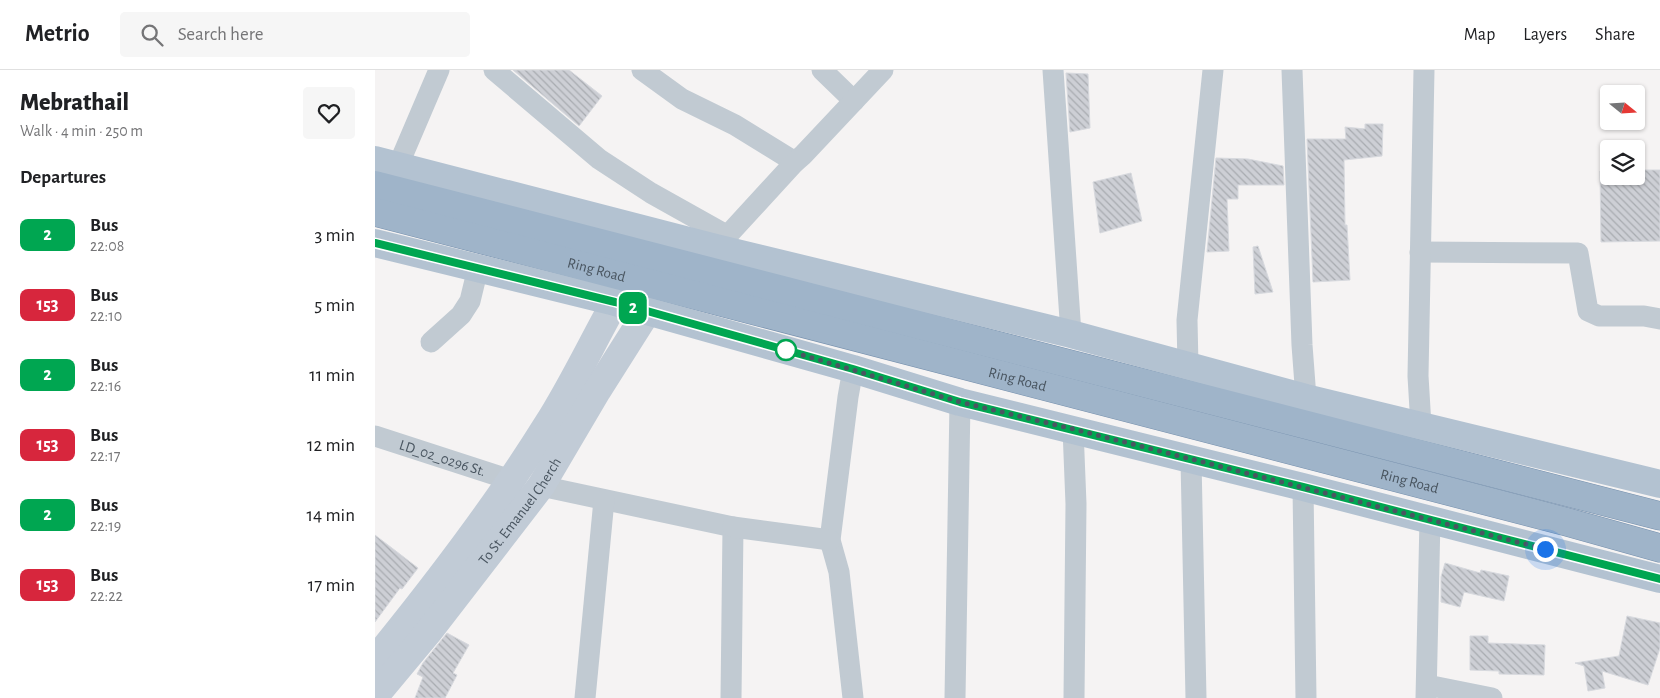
<!DOCTYPE html>
<meta charset="utf-8">
<style>
:root{--surface:#fff;--page:#f6f6f6;--text:#202124;--muted:#757577;--line:#e0e0e0}
body{margin:0;font-family:"Alegreya Sans",sans-serif;background:var(--page);color:var(--text);height:100vh;display:flex;flex-direction:column;font-size:19px;white-space:nowrap}
*{box-sizing:border-box;margin:0}
p{font-size:16px;color:var(--muted)}
.icon{flex:none;width:28px;height:28px;fill:none;stroke:currentColor;stroke-width:2;stroke-linecap:round;stroke-linejoin:round}
.map{position:relative;flex:1;overflow:hidden}
.sheet{display:flex;flex-direction:column;background:var(--surface);width:375px}
.sheet>*{flex:none}
.badge{padding:0 10px;border-radius:8px;font-size:18px;line-height:32px}
.needle{width:32px;rotate:108deg}
.tools{position:absolute;left:1225px;top:15px;display:grid;gap:10px}
.tools a{display:grid;place-items:center;width:45px;height:45px;border-radius:5px;background:var(--surface);box-shadow:0 1px 4px #0004;font-size:25px}
.you{position:absolute;width:25px;height:25px;margin:-12px;border:4px solid #fff;border-radius:50%;background:#1a73e8;box-shadow:0 0 0 8px #1a73e833}
.map>.badge{position:absolute;translate:-50% -50%;box-shadow:0 0 0 2px #fff}
h2{padding:0 20px;font-size:19px;line-height:45px}
.round{display:grid;place-items:center;flex:none;width:52px;height:52px;border-radius:5px;background:var(--page)}
.head{display:flex;align-items:center;justify-content:space-between;height:85px;padding:0 20px}
h1{font-size:24px;font-weight:800;line-height:38px}
ul{padding:0;list-style:none}
li{display:flex;align-items:center;gap:15px;height:70px;padding:0 20px}
li div{flex:1}
li b{display:block;font-size:19px}
li em{font-style:normal}
li .badge{min-width:55px;font-weight:700;text-align:center}
header{display:flex;align-items:center;gap:30px;box-sizing:border-box;height:70px;padding:0 25px;background:var(--surface);border-bottom:1px solid var(--line)}
header strong{font-size:24px}
nav{display:flex;gap:28px;margin-inline-start:auto;font-size:18px}
.search{width:350px;height:45px;background:var(--page);display:flex;align-items:center;gap:12px;box-sizing:border-box;padding:0 18px;border-radius:5px;color:var(--muted);font-size:19px}
main{display:flex;flex:1;min-height:0}
.map>svg:first-child{display:block}
</style>
<header>
<strong>Metrio</strong>
<div class="search"><svg class="icon" aria-label="search" viewBox="0 0 24 24"><circle cx="10" cy="10" r="6"/><path d="M15 15l6 6"/></svg>Search here</div>
<nav><a>Map</a><a>Layers</a><a>Share</a></nav>
</header>
<main>
<section class="sheet">
<div class="head"><div><h1>Mebrathail</h1><p>Walk · 4 min · 250 m</p></div><a class="round"><svg class="icon" aria-label="heart" viewBox="0 0 24 24"><path d="M12 20l-8-8c-3-5 5-10 8-4 3-6 11-1 8 4z"/></svg></a></div>
<h2>Departures</h2>
<ul>
<li><span class="badge" style="background:#00a651;color:#fff">2</span><div><b>Bus</b><p>22:08</p></div><em>3 min</em></li>
<li><span class="badge" style="background:#d7263d;color:#fff">153</span><div><b>Bus</b><p>22:10</p></div><em>5 min</em></li>
<li><span class="badge" style="background:#00a651;color:#fff">2</span><div><b>Bus</b><p>22:16</p></div><em>11 min</em></li>
<li><span class="badge" style="background:#d7263d;color:#fff">153</span><div><b>Bus</b><p>22:17</p></div><em>12 min</em></li>
<li><span class="badge" style="background:#00a651;color:#fff">2</span><div><b>Bus</b><p>22:19</p></div><em>14 min</em></li>
<li><span class="badge" style="background:#d7263d;color:#fff">153</span><div><b>Bus</b><p>22:22</p></div><em>17 min</em></li>
</ul>
</section>
<div class="map">
<svg width="1285" height="628" viewBox="0 0 1285 628">
<defs>
<pattern id="building-back-hatch" width="6" height="6" patternUnits="userSpaceOnUse" patternTransform="scale(1.25)"><rect width="6" height="6" fill="#cdcfd5"/><path d="M-1 5l2 2M0 0l6 6M5-1l2 2" fill="none" stroke="#a8abb0"/></pattern>
</defs>
<rect width="100%" height="100%" fill="#f5f3f3"/>
<path fill="url(#building-back-hatch)" stroke="#d7d9de" d="M 138,0 L 194,0 L 227,26 L 204,56 Z
M 691,3 L 713,4 L 715,58 L 695,62 Z
M 990,54 L 1008,54 L 1007,86 L 969,90 L 970,155 L 972,155 L 975,210 L 938,212 L 932,69 L 971,69 L 970,57 L 990,59 Z
M 841,88 L 873,89 L 908,96 L 909,115 L 863,115 L 863,129 L 852,129 L 854,181 L 832,182 Z
M 1261,100 L 1285,100 L 1285,171 L 1226,172 L 1225,101 L 1234,101 L 1234,106 L 1261,106 Z
M 756,103 L 767,151 L 725,163 L 718,112 Z
M 883,176 L 898,222 L 880,224 L 878,177 Z
M 0,465 L 43,498 L 27,519 L 25,518 L 0,552 Z
M 1070,493 L 1105,503 L 1106,500 L 1134,506 L 1129,531 L 1089,522 L 1085,537 L 1066,532 L 1066,507 Z
M 1252,546 L 1285,553 L 1285,578 L 1273,615 L 1227,601 L 1230,618 L 1213,621 L 1209,596 L 1200,593 L 1244,586 Z
M 72,563 L 94,575 L 78,603 L 82,605 L 70,628 L 40,628 L 48,607 L 42,604 L 48,593 Z
M 1095,566 L 1113,566 L 1113,573 L 1170,575 L 1169,605 L 1124,604 L 1124,601 L 1095,600 Z"/>
<g fill="none" stroke-linecap="round" stroke-linejoin="round">
<defs>
<g id="trunk">
<path d="M 0,115 L 1285,446"/>
<path id="s3" d="M 0,142 L 1192,452 L 1285,478"/>
</g>
</defs>
<use href="#trunk" stroke="#7690ad" stroke-width="29"/>
<g stroke="#c1cad2" stroke-width="21">
<path d="M 119,0 L 224,89 L 276,123 L 351,165"/>
<path d="M 267,0 L 307,29 L 360,55 L 420,92"/>
<path d="M 447,0 L 479,31"/>
<path d="M 678,0 L 696,264"/>
<path d="M 917,0 L 927,275 L 931,328"/>
<path d="M 23,96 L 64,0"/>
<path d="M 342,177 L 420,92 L 428,85 L 508,0"/>
<path d="M 1045,182 L 1203,183 L 1213,241 L 1224,246 L 1269,246 L 1285,249"/>
<path d="M 56,272 L 86,245 L 95,231 L 103,198"/>
<path d="M 813,296 L 812,250 L 838,0"/>
<path d="M 478,299 L 473,327 L 455,470 L 464,502 L 478,628"/>
<path d="M 1046,356 L 1043,306 L 1049,0"/>
<path d="M 698,359 L 701,434 L 699,628"/>
<path id="s1" d="M 0,366 L 136,410"/>
<path d="M 816,390 L 821,628"/>
<path d="M 166,416 L 358,457 L 356,628"/>
<path d="M 928,417 L 931,628"/>
<path d="M 358,457 L 455,470"/>
<path d="M 1052,615 L 1117,628"/>
<path d="M 210,628 L 229,430"/>
<path d="M 580,628 L 585,332"/>
<path d="M 1051,628 L 1055,449"/>
</g>
<g stroke="#c1cbd6" stroke-width="28">
<path d="M 0,590 C 61,515 121,437 172,355 C 197,316 217,273 240,232"/>
<path id="s2" d="M 0,626 L 55,560 L 166,416 L 222,321 L 272,242"/>
</g>
<path stroke="#b3c2d1" stroke-width="28" d="M 0,90 L 341,178 L 696,264 L 931,328 L 1285,414
M 0,173 L 240,232 L 478,299 L 585,332 L 928,417 L 1285,509"/>
<use href="#trunk" stroke="#9fb4c9" stroke-width="28"/>
</g>
<g fill="none" stroke-linecap="round" stroke-linejoin="round">
<defs>
<path id="line" d="M 0,173 L 240,232 L 478,299 L 585,332 L 928,417 L 1285,509"/>
</defs>
<use href="#line" stroke="#fff" stroke-width="11"/>
<use href="#line" stroke="#00a651" stroke-width="8"/>
<path stroke="#4a5661" stroke-width="5" stroke-dasharray="0 9" d="M 411,280 L 585,332 L 698,359 L 1170,479"/>
</g>
<circle fill="#fff" stroke="#00a651" stroke-width="2.5" cx="411" cy="280" r="10"/>
<g text-anchor="middle" dominant-baseline="central" stroke-width="5" stroke-linejoin="round" paint-order="stroke">
<g font-size="15" fill="#4a5661" stroke="#fff">
<text stroke="none"><textPath href="#s3" startOffset="229">Ring Road</textPath></text>
<text stroke="none"><textPath href="#s3" startOffset="664">Ring Road</textPath></text>
<text stroke="none"><textPath href="#s1" startOffset="71">LD_02_0296 St.</textPath></text>
<text stroke="none"><textPath href="#s3" startOffset="1069">Ring Road</textPath></text>
<text stroke="none"><textPath href="#s2" startOffset="235">To St. Emanuel Cherch</textPath></text>
</g>
</g>
</svg>
<div class="tools">
<a><svg class="needle" viewBox="-14 -14 28 28"><path d="M0-13l5 13h-10z" fill="#e53935"/><path d="M0 13l5-13h-10z" fill="#757577"/></svg></a>
<a><svg class="icon" aria-label="layers" viewBox="0 0 24 24"><path d="M12 4l9 5-9 5-9-5zM3 14l9 5 9-5"/></svg></a>
</div>
<div class="you" style="left:1170px;top:479px"></div>
<b class="badge" style="left:258px;top:238px;background:#00a651;color:#fff">2</b>
</div>
</main>
